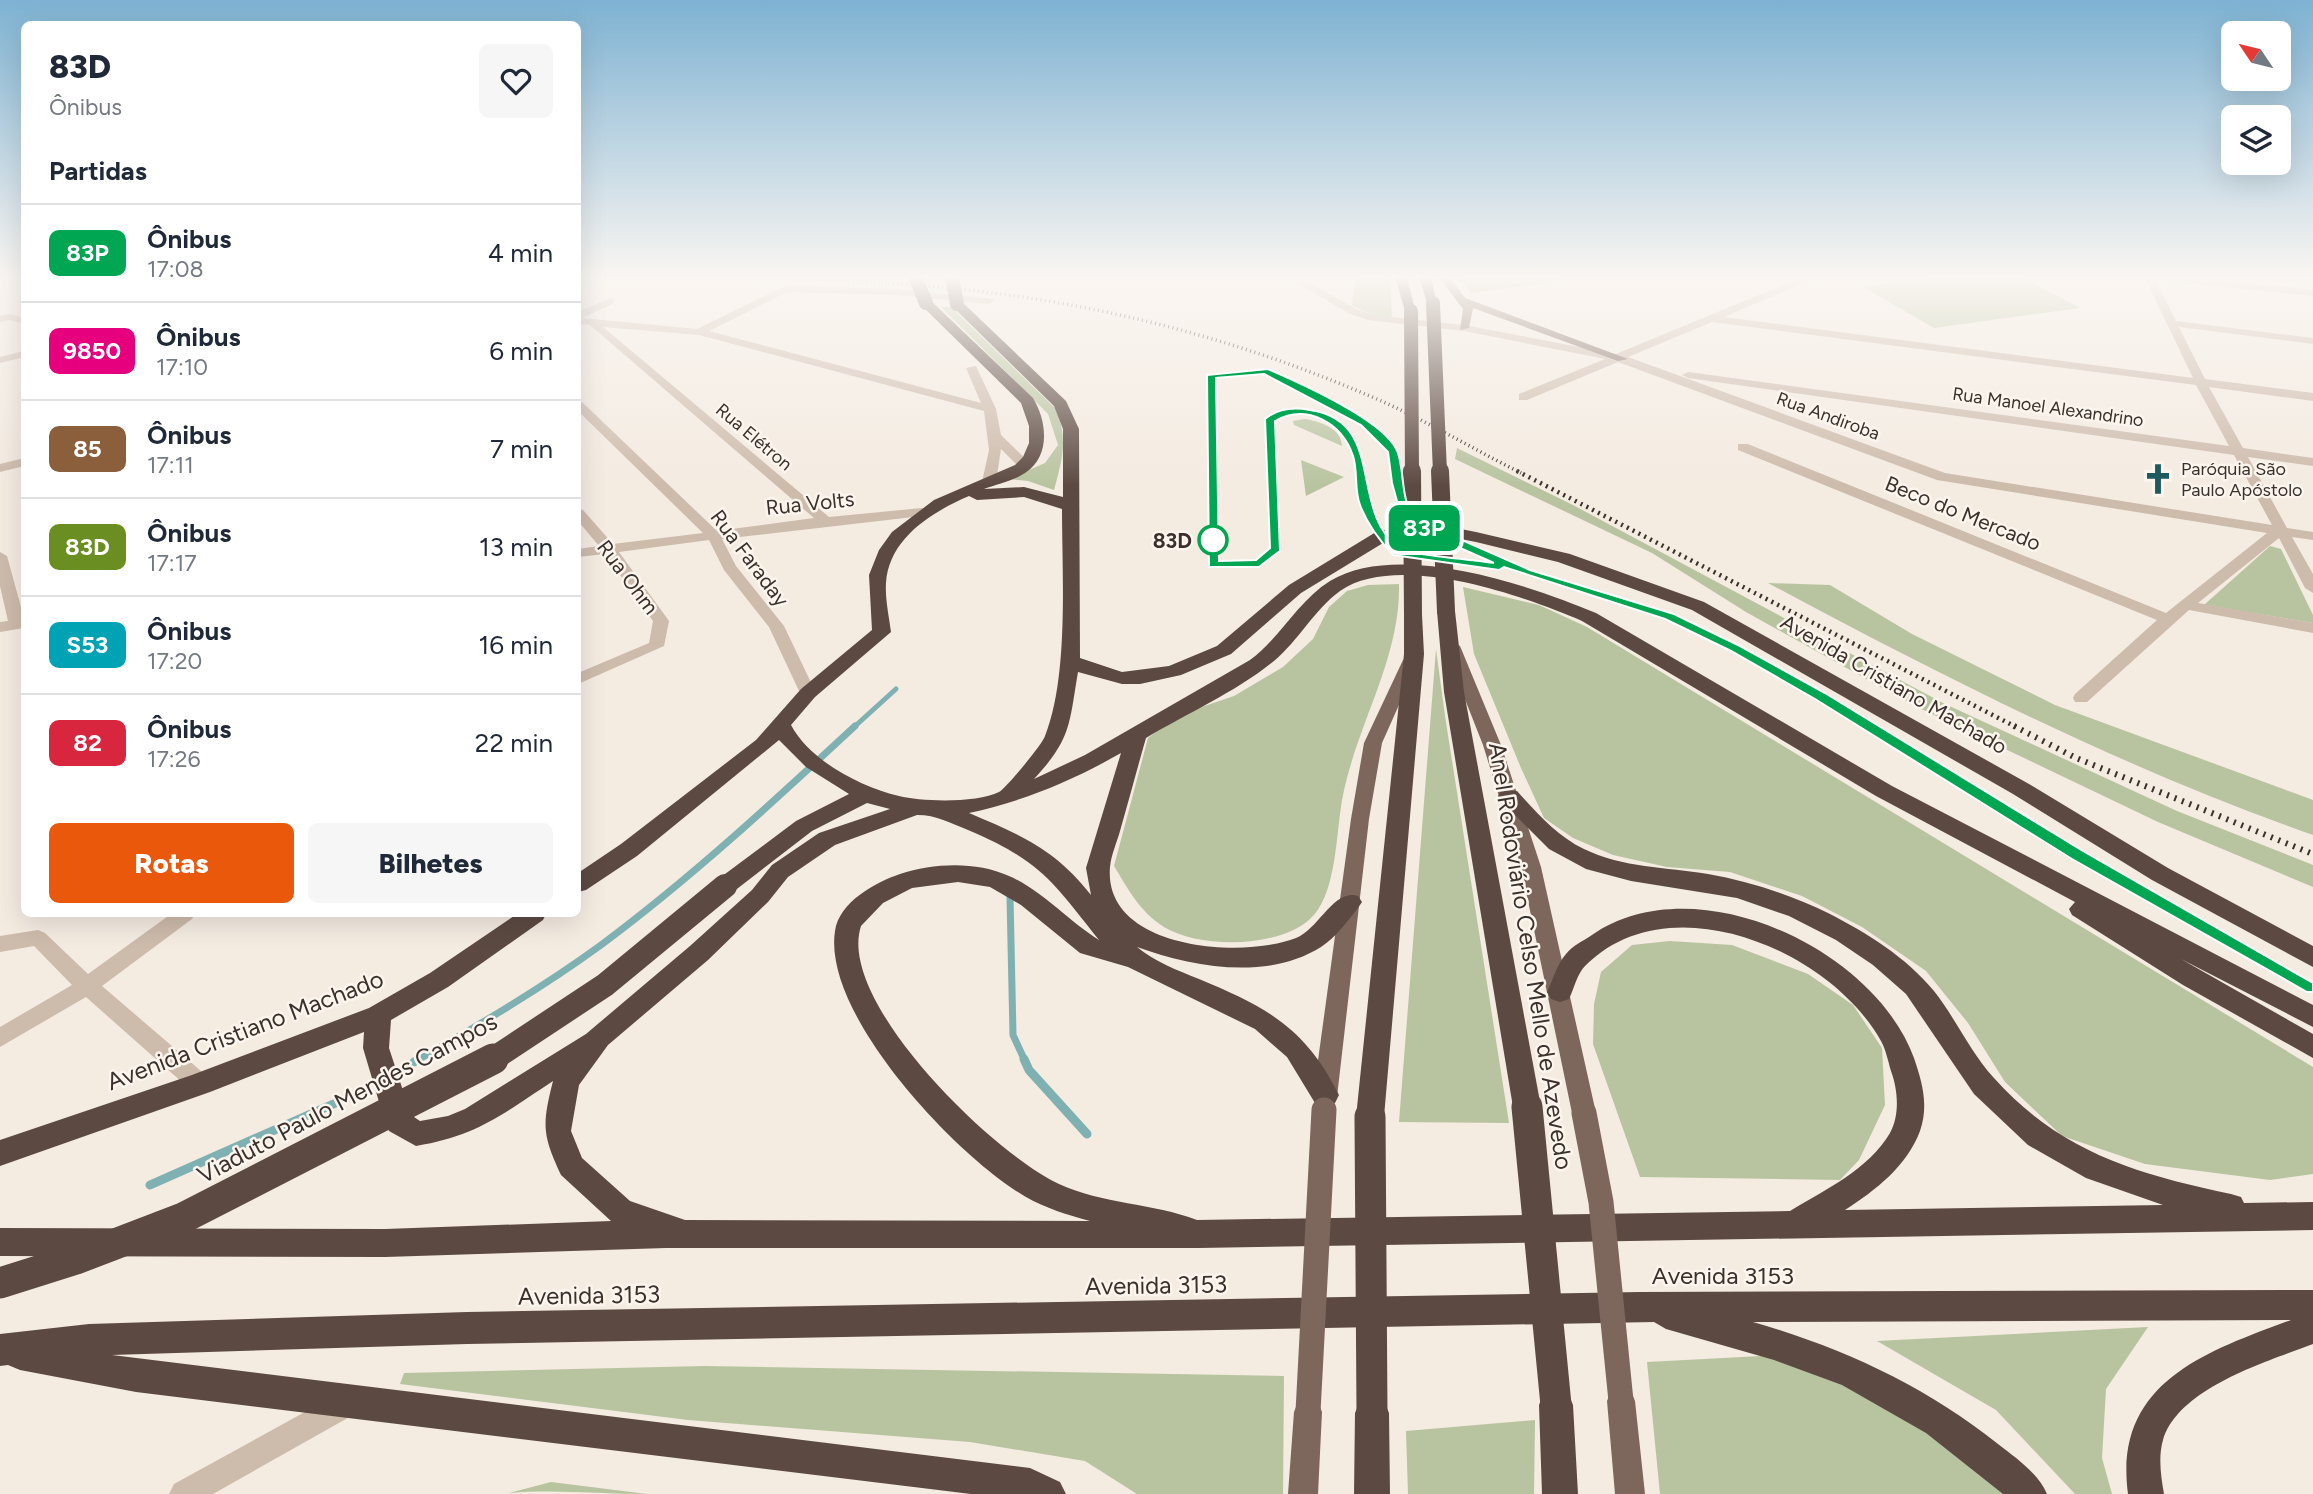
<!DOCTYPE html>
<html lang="pt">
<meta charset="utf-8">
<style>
:root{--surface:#fff;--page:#f6f6f7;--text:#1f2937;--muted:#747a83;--line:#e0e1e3;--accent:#ea580c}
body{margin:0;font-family:Figtree,sans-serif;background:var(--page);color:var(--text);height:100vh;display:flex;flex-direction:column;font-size:26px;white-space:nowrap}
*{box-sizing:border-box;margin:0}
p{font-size:23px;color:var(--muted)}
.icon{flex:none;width:38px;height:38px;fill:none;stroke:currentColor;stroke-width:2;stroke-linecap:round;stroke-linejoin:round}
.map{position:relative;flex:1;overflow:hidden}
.sheet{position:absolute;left:21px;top:21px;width:560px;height:896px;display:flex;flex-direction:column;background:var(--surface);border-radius:10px;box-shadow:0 7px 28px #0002}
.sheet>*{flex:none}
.badge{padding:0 14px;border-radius:10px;font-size:24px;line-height:46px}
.needle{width:46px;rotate:305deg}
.buttons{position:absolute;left:2221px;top:21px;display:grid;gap:14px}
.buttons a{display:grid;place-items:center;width:70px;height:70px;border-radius:10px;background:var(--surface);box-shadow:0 7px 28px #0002;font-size:35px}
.map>.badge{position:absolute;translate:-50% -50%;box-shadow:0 0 0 4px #fff}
h2{padding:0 28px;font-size:26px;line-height:63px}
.round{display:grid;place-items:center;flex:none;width:74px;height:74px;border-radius:10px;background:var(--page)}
.summary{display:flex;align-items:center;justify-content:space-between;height:119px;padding:0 28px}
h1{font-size:33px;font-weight:800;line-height:52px}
.action{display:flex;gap:14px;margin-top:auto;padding:14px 28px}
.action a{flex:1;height:80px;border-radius:10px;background:var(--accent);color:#fff;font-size:28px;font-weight:800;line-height:80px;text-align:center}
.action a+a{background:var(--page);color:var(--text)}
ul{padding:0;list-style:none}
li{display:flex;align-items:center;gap:21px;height:98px;padding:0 28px;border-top:2px solid var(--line)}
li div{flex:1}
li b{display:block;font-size:26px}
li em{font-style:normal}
li .badge{min-width:77px;font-weight:700;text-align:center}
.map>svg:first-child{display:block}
</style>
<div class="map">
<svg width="2313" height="1494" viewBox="0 0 2313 1494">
<rect width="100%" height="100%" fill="#f4ebe1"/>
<path fill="#b8c4a0" d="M 1355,276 L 1390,276 L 1392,318 L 1379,317 L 1352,306 Z
M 1457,276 L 1594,276 L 1471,293 Z
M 1940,276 L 2019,276 L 2080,308 L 1934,328 L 1863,287 Z
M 941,307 L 951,307 L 1055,408 C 1069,438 1062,460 1054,490 L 1028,481 L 1008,479 L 1045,463 L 1058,445 L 1048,414 Z
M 1305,419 C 1321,422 1341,428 1342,446 L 1294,425 L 1293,421 Z
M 1457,448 L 1573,505 L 1943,703 L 2177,811 L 2313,865 L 2313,887 L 2158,822 L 1911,704 L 1746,612 L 1652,553 L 1455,459 Z
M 1301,460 L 1344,477 L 1306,496 Z
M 2270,546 L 2281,549 L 2313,615 L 2313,623 L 2204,605 Z
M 1768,583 L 1830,585 L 1912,634 L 2055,705 L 2313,800 L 2313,835 C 2123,768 1945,678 1768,583 Z
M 1399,584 C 1401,664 1349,736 1340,814 C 1336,844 1334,898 1310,919 C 1279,948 1200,949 1164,927 C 1140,912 1128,889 1114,866 L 1148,738 L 1175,716 L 1234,696 L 1283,667 L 1313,639 L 1329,607 L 1347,591 L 1368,585 Z
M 1463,587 L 1539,605 L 1587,627 L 2313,1067 L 2313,1174 L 2270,1180 L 2145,1164 L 2062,1136 L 2005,1082 L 1968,1023 L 1926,971 L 1862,927 L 1802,896 L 1730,872 L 1667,867 L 1613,855 L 1573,838 L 1544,818 L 1521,768 L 1474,654 Z
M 1436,649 L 1445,716 L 1509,1123 L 1399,1122 Z
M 1670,941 L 1732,945 L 1808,974 L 1853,1005 L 1882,1048 L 1885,1105 L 1859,1160 L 1840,1180 L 1640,1177 L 1593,1044 L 1594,1004 L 1601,972 L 1632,945 Z
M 2148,1327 L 2106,1389 L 2102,1458 L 2112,1494 L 2075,1494 L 1996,1410 L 1877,1341 Z
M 1782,1355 L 1856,1375 L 2015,1494 L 1660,1494 L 1647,1362 Z
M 705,1366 L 1284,1376 L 1283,1494 L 1137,1494 L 1085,1461 L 970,1442 L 688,1420 L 400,1384 L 404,1373 Z
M 1535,1420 L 1534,1494 L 1408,1494 L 1406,1431 Z
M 551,1482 L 647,1494 C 600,1494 555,1489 509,1493 Z"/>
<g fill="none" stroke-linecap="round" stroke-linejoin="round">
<path stroke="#7fb0b2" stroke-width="5" d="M 853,728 L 896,689"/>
<path stroke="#7fb0b2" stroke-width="7" d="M 1010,897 L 1013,1035 L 1025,1061
M 416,1061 C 479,1025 542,988 601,945 C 691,878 773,802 855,726"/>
<path stroke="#7fb0b2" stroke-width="9" d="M 1024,1059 L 1029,1070 L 1087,1134
M 414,1062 L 419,1059
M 150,1185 L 356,1094"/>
<path fill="#cdbbac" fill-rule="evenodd" d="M 1285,276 L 1298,276 L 1356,309 L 1374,315 L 1464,325 L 1616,354 L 1805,276 L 1820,276 L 1724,317 L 2193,378 L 2144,276 L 2183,276 L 2313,290 L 2313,296 L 2156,280 L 2176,321 L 2313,338 L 2313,344 L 2179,327 L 2205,379 L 2313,393 L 2313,401 L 2209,387 L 2243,448 L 2313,458 L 2313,466 L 2248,457 L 2287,528 L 2313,532 L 2313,540 L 2292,537 L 2313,574 L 2313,593 L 2305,588 L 2279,538 L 2198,603 L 2313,623 L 2313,633 L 2189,610 L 2087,702 L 2075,702 L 2073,698 L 2075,694 L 2157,620 L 1738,450 L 1738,444 L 1748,444 L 2166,613 L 2267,533 L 1937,480 L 1618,362 L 1527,400 L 1519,400 L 1519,394 L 1605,359 L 1464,331 L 1368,320 L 1348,313 ZM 1712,322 L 2196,385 L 2229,446 L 1688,372 L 1682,375 L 1688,378 L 2234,455 L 2272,525 L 1945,473 L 1628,357 Z
M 2313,276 L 2313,282 L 2279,283 L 2274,280 L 2279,277 Z
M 785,286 L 897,289 L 993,299 L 994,301 L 989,304 L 897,295 L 787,292 L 709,331 L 981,403 L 966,368 L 976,366 L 996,409 L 1001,435 L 1032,465 L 1030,468 L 1020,468 L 1001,449 L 996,482 L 994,485 L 984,485 L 982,482 L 989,450 L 984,411 L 699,335 L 603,327 L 829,517 L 922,508 L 929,512 L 922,516 L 722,539 L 736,566 L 784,626 L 816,693 L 814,697 L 802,697 L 800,693 L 769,627 L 724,570 L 709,540 L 619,552 L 669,621 L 664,646 L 578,684 L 578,673 L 649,643 L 653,621 L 605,554 L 578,557 L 578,549 L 599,546 L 578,521 L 578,509 L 583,510 L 613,544 L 703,533 L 578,411 L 578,401 L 582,402 L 717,531 L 814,518 L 590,325 L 578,324 L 578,312 L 610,298 L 614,299 L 614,303 L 582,318 L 697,329 Z
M 10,314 L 24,318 L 24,324 L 10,320 L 0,322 L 0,316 Z
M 24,351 L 24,357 L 0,363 L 0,357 Z
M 24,458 L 24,466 L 0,472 L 0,464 Z
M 0,552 L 7,556 L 24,618 L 24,628 L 0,632 L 0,622 L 8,621 L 0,586 Z
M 171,914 L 195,914 L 192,919 L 102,986 L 208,1077 L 211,1084 L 208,1091 L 200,1094 L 192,1091 L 86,997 L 0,1047 L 0,1027 L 72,985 L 34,946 L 0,952 L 0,936 L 38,930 L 45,933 L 88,974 Z
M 343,1391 L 353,1395 L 357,1405 L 353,1415 L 213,1494 L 169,1494 L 174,1484 Z"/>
<path fill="#7d675c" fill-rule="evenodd" d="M 1438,276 L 1449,276 L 1465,298 L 1628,359 L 1618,361 L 1473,308 L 1469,328 L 1460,330 L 1463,309 Z
M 1452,641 L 1460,646 L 1501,745 L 1541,867 L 1596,1113 L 1592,1120 L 1584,1123 L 1576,1120 L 1572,1113 L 1521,867 L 1483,745 L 1444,646 Z
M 1411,655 L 1419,660 L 1382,743 L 1369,819 L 1337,1097 L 1333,1104 L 1325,1107 L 1317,1104 L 1313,1097 L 1351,819 L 1364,743 L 1403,660 Z
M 1621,1387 L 1631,1391 L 1635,1401 L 1645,1494 L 1615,1494 L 1607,1401 L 1611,1391 Z
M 1308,1398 L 1318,1402 L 1322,1412 L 1318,1494 L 1288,1494 L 1294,1412 L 1298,1402 Z"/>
<path fill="#5c4a42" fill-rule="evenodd" d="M 1395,276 L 1407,276 L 1416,314 L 1405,311 Z
M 1419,276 L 1431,276 L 1437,306 L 1427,303 Z
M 922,300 L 930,300 L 1033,398 C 1047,421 1051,456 1025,473 C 1013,481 997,484 984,489 L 1024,487 L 1063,497 L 1063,429 L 1054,406 L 953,307 L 953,301 L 961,301 L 1066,401 L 1079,429 L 1080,658 L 1122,672 L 1169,666 L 1217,646 L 1289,585 L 1376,532 L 1420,521 L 1476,532 L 1570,554 L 1704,602 L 2029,784 L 2168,868 L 2313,946 L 2313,967 L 2152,880 L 2013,794 L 1692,610 L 1558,562 L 1476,542 L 1420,531 L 1388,540 L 1301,593 L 1231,654 L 1181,675 L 1140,684 L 1122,684 L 1078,672 C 1069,724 1072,738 1034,779 L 1085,755 L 1250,660 C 1280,638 1298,601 1330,581 C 1398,540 1529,585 1596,613 L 1892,786 L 2313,1005 L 2313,1027 L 2181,959 L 2313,1034 L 2313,1058 L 2183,985 L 2072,915 L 2069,909 L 2075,902 L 1876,796 L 1582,621 C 1524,596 1398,551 1340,591 C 1314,610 1299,640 1274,661 C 1236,692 1188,713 1146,738 C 1137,769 1129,800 1120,831 C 1117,842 1111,855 1110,867 C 1103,950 1243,959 1296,938 C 1319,929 1334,888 1358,896 L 1362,902 L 1358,908 C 1347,922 1336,937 1321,947 C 1267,981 1192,967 1137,947 C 1155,962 1177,970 1199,979 C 1266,1007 1305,1027 1339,1095 L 1335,1103 L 1325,1107 L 1315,1103 L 1287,1057 L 1255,1029 L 1128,967 L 1080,953 L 1021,905 L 990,887 L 958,882 L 912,888 L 883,903 L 861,926 C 836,1002 995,1155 1059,1184 C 1102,1204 1153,1203 1197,1220 L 1790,1211 C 1825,1190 1869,1169 1890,1133 C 1900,1115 1898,1090 1891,1071 C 1888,1061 1886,1050 1881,1041 C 1830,950 1669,881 1585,966 C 1577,974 1574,989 1569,999 L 1560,1002 L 1551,999 L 1547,992 C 1553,980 1557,964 1566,954 C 1572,946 1583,941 1592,935 C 1694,864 1874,948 1914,1058 C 1922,1082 1929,1105 1920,1131 C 1907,1166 1876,1190 1845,1210 L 2163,1205 L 2086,1178 L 2028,1145 L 1974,1094 L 1906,994 L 1873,965 L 1836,940 L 1789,916 L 1737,898 L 1631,881 L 1586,869 L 1549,849 L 1501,801 L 1498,796 L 1501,791 L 1517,791 C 1537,813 1557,836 1584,849 C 1623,868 1666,867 1708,874 C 1749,881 1791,895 1828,913 C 1867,933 1906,957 1934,991 C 1956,1019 1970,1052 1994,1078 C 2060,1152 2137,1174 2231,1194 L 2241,1197 L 2244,1203 L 2313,1202 L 2313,1230 L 1199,1248 L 666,1248 L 385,1257 L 0,1256 L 0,1228 L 385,1229 L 611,1221 L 561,1175 C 542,1134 542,1125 553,1081 C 503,1114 477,1136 416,1146 L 389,1131 L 385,1122 L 363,1048 L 364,1032 L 210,1092 L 0,1166 L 0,1140 L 192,1075 L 369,1008 L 430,973 L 517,914 L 546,914 L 543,920 L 448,987 L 391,1020 L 389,1048 L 411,1115 L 420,1121 L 448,1116 L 465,1109 L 586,1034 L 690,946 L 752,890 L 772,865 L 819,833 L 890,809 L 867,803 L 812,831 L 733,892 L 725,895 L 717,892 L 713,886 L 717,880 L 796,821 L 849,794 L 806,767 L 779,740 L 637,856 L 586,890 L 578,892 L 578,873 L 621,844 L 756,740 L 801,689 L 872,630 L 869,575 L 879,550 L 892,532 L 934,500 L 1015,465 L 1023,457 L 1029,443 L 1029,426 L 1021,403 L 922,306 ZM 969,496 L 977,500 L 1024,497 L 1062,509 C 1062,574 1069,676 1045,736 C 1042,745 1006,788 999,792 C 978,803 922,802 899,796 C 861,787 810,761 791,725 L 815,697 L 891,632 C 889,616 885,599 886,583 C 889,538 932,512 969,496 ZM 1121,753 L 1086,868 L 1091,895 C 1055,849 1021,835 969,813 C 1024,801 1072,781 1121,753 ZM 917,815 C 937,815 950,823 968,830 C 1041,861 1052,881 1099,940 C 1068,921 1043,891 1009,876 C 976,861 934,863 900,874 C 876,882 839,902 835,931 C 822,1015 958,1158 1026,1197 C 1045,1208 1068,1215 1090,1221 L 685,1220 L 630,1201 L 582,1158 L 571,1131 L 579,1085 L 608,1045 L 708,960 L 768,902 L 788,877 L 835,845 Z
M 1446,605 L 1455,611 L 1464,692 L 1541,1107 L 1537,1115 L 1527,1119 L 1517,1115 L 1513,1107 L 1444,692 L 1437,611 Z
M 1413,609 L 1422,615 L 1424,654 L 1384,1117 L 1380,1125 L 1370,1129 L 1360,1125 L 1356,1117 L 1404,654 L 1404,615 Z
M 2313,1290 L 2313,1344 C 2268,1361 2178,1388 2163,1440 C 2158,1457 2161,1477 2164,1494 L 2128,1494 C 2113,1383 2205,1352 2291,1320 L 1753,1322 C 1843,1348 1925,1386 1998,1444 C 2016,1458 2038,1473 2047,1494 L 2003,1494 L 1926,1433 L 1842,1385 L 1774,1360 L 1666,1329 L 1654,1322 L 467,1344 L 112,1355 L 1030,1468 L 1060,1482 L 1066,1494 L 971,1494 L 136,1392 L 20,1370 L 8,1365 L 0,1366 L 0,1334 L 89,1324 L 467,1312 L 1640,1292 Z
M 1556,1388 L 1568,1393 L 1573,1405 L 1578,1494 L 1542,1494 L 1539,1405 L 1544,1393 Z
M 1372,1396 L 1384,1401 L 1389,1413 L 1390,1494 L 1354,1494 L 1355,1413 L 1360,1401 Z"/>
<path stroke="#3b302b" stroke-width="3.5" stroke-dasharray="1 3.5" stroke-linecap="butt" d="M 578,279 C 733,277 889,275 1042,300 C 1153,318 1262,350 1365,394 C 1419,416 1469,447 1521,473"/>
<path stroke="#3b302b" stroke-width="4.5" stroke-dasharray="2 4.5" stroke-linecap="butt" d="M 1517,471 L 2018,728"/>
<path stroke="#3b302b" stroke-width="6" stroke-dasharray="2 6" stroke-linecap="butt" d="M 2014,726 L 2076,758 L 2313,854"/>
<path stroke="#7d675c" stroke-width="25" d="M 1584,1113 L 1601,1202 L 1621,1401
M 1308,1412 L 1324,1110"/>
<path stroke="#5c4a42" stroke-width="14" d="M 915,276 L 926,303
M 952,276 L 957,304
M 1433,303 L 1440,473
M 1411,311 L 1412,473"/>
<path stroke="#5c4a42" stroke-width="18" d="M 1412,471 L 1413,615
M 1440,471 L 1446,611"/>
<path stroke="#5c4a42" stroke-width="24" d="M 490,1061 L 605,985 L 725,886"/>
<path stroke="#5c4a42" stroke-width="31" d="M 1527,1107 L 1556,1405
M 1370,1117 L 1372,1413
M 0,1283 L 76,1259 L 183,1218 L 493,1059"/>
</g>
<linearGradient id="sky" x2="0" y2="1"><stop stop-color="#7eb2d2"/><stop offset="0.57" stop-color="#faf6f2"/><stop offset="1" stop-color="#faf6f2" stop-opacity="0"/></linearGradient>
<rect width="2313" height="486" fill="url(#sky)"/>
<path fill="#00a651" stroke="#fff" stroke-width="2" fill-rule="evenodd" d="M 1268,369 C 1298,382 1388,422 1398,453 C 1405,474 1400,501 1416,520 L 1530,570 L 1674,614 L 1740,646 L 1825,693 L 2083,851 L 2313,983 L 2313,992 L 2307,992 L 2072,859 L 1815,699 L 1731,651 L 1665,619 L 1504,567 L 1499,570 L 1393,555 C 1379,540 1367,524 1360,505 C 1354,490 1358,471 1353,456 C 1342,423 1307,403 1275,421 L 1280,551 L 1259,567 L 1209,567 L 1207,375 ZM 1264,374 L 1361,425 L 1388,452 L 1392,483 L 1401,516 L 1408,525 L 1494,563 C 1477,560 1408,555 1399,548 C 1348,510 1387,421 1310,410 C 1294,407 1278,408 1265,419 L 1270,548 L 1256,560 L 1219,561 L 1216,378 Z"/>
<defs>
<symbol id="church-bare" viewBox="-9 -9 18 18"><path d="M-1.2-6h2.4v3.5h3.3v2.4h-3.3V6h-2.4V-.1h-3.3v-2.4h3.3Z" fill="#1f5a5e" stroke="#fbf5ee" stroke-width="2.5" paint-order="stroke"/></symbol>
</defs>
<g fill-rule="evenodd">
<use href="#church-bare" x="2136" y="457" width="44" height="44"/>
</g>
<circle fill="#fff" stroke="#00a651" stroke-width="3.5" cx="1213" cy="540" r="14"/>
<g text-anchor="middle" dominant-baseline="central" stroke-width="5" stroke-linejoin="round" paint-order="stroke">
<g font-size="18" fill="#3b302b" stroke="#fbf5ee">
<text transform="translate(2048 407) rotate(8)">Rua Manoel Alexandrino</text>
<text transform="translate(1828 416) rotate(20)">Rua Andiroba</text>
<text transform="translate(754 437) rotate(40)">Rua Elétron</text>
</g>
<g font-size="18" fill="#3b302b" stroke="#fbf5ee" text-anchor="start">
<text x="2181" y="469">Paróquia São<tspan x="2181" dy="21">Paulo Apóstolo</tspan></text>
</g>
<g font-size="21" fill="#3b302b" stroke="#fbf5ee">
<text transform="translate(810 503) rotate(-6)">Rua Volts</text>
<text transform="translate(1963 513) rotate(22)">Beco do Mercado</text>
<text transform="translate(750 558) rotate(53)">Rua Faraday</text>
<text transform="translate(628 577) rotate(53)">Rua Ohm</text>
<text transform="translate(1894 684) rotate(30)">Avenida Cristiano Machado</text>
</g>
<g font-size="21" font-weight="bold" fill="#3b302b" stroke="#fbf5ee" text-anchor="end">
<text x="1192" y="540">83D</text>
</g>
<g font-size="24" fill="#3b302b" stroke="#fbf5ee">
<text transform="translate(1531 956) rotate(81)">Anel Rodoviário Celso Mello de Azevedo</text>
<text transform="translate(245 1030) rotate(-21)">Avenida Cristiano Machado</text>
<text transform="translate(347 1098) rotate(-28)">Viaduto Paulo Mendes Campos</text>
<text x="1723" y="1275">Avenida 3153</text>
<text transform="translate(1156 1285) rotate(-1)">Avenida 3153</text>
<text transform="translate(589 1295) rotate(-1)">Avenida 3153</text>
</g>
</g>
</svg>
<div class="buttons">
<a><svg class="needle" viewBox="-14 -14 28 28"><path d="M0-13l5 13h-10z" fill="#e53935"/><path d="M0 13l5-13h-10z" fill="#747a83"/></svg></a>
<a><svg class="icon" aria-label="layers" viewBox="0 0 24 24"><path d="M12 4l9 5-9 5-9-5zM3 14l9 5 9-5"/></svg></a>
</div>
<b class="badge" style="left:1424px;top:528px;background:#00a651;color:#fff">83P</b>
<section class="sheet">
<div class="summary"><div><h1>83D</h1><p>Ônibus</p></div><a class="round"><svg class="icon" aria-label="heart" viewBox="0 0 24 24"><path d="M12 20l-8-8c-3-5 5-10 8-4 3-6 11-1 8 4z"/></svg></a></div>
<h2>Partidas</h2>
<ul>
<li><span class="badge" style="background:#00a651;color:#fff">83P</span><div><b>Ônibus</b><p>17:08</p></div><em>4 min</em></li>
<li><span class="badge" style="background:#e6007e;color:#fff">9850</span><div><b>Ônibus</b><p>17:10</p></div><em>6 min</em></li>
<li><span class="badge" style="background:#8b5e3c;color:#fff">85</span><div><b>Ônibus</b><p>17:11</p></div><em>7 min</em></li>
<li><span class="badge" style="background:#6b8e23;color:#fff">83D</span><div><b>Ônibus</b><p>17:17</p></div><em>13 min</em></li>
<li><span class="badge" style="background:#00a3b4;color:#fff">S53</span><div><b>Ônibus</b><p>17:20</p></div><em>16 min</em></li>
<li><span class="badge" style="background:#d7263d;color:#fff">82</span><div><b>Ônibus</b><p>17:26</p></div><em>22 min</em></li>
</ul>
<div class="action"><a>Rotas</a><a>Bilhetes</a></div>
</section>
</div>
